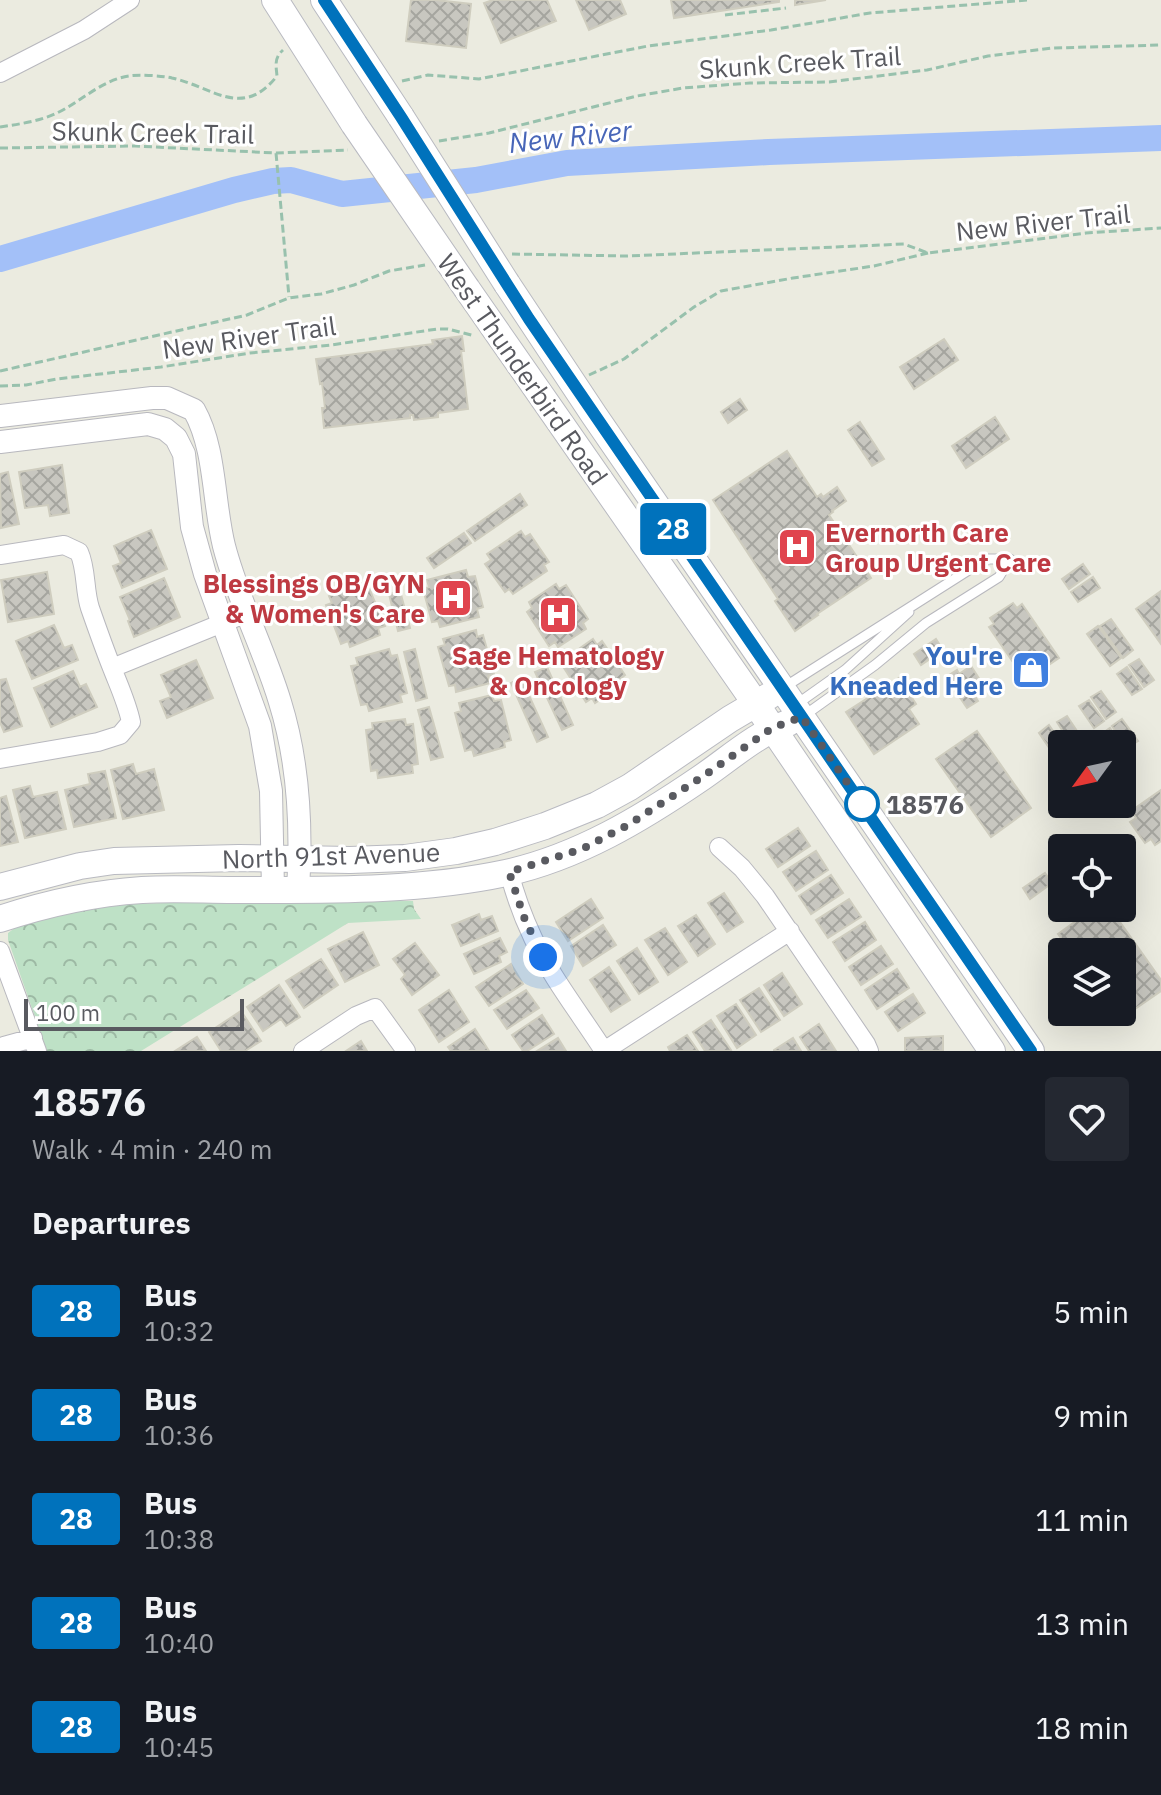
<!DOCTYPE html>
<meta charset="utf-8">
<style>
:root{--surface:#171b24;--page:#242831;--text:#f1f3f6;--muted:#9ea1a6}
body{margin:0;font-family:"IBM Plex Sans",sans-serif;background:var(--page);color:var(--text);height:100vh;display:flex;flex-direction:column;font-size:30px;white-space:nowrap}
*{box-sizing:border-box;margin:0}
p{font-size:26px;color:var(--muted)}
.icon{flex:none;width:44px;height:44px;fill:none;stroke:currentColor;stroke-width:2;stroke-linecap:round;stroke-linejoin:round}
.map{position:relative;height:1051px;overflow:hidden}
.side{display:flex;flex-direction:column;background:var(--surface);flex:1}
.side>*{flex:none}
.badge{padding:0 16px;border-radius:6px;font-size:28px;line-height:52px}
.needle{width:52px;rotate:237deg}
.tools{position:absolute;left:1048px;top:730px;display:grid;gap:16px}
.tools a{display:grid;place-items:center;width:88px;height:88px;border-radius:8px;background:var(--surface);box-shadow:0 8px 32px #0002;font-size:40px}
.scale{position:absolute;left:24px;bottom:20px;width:220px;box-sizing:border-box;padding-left:8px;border:4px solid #595a60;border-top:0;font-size:22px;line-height:28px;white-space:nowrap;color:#595a60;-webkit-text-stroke:6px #fff;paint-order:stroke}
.you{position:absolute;width:40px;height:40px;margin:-20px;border:6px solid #fff;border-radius:50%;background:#1a73e8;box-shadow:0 0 0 12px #1a73e833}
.map>.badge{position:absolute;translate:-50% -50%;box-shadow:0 0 0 4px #fff}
h2{padding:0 32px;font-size:30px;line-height:72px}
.round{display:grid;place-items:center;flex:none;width:84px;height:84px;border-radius:8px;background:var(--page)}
.overview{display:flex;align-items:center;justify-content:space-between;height:136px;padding:0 32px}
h1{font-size:38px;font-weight:700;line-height:60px}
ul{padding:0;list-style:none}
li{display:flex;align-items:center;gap:24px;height:104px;padding:0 32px}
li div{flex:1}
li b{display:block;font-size:30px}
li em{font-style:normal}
li .badge{min-width:88px;font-weight:700;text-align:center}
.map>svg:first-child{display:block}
</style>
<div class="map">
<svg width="1161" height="1051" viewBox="0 0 1161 1051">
<defs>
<pattern id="forest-crowns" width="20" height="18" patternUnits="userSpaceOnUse" patternTransform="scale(2)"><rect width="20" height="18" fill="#bee1c6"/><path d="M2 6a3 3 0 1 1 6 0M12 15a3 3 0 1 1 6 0" fill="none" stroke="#9db9a4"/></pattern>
<pattern id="building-cross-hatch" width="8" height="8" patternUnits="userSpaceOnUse" patternTransform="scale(2)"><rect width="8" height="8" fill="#c8c7c0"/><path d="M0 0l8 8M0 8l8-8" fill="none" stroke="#a5a59f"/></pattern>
</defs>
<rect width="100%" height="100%" fill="#ebebe0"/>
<path fill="url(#forest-crowns)" d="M 413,901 L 414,909 L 421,919 L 348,923 L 141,1051 L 47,1051 L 8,940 L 8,933 L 20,924 L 86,909 L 131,904 L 200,902 Z"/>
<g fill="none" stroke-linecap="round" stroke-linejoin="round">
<path stroke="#a3c0f8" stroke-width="26" d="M 0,259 L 234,190 L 273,181 L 291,180 L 342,194 L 476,180 L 567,163 L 769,152 L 1161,138"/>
</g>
<path fill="url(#building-cross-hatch)" stroke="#cfcdbf" stroke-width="2" d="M 411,0 L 436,0 L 471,4 L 466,48 L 406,41 Z
M 493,0 L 547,0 L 556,21 L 501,43 L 484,3 Z
M 576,0 L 620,0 L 626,14 L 589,30 Z
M 671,0 L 779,0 L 779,2 L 674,18 Z
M 795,0 L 826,0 L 795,5 Z
M 462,336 L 464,351 L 461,351 L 468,409 L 438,413 L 438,417 L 414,420 L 413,415 L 410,415 L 410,418 L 324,428 L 322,408 L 325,408 L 322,383 L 320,384 L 316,359 L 433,344 L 432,340 Z
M 944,339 L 958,360 L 914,389 L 900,367 Z
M 740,399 L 747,410 L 728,423 L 721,412 Z
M 995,417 L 1009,439 L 966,468 L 952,446 Z
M 860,422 L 884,459 L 872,466 L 848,430 Z
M 787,451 L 817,497 L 821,494 L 823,497 L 837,487 L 846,501 L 832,511 L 833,512 L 829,515 L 871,578 L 817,614 L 818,615 L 795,631 L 775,601 L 778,599 L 713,500 Z
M 62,465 L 69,513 L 50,516 L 48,505 L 25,508 L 19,472 Z
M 8,472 L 19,524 L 1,528 L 0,474 Z
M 520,494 L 527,505 L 475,541 L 467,531 Z
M 151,530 L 167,569 L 122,588 L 113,566 L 121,563 L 114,546 Z
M 521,531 L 525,537 L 530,534 L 549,562 L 544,565 L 547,571 L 513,594 L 509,589 L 505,592 L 485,564 L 491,560 L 487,554 Z
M 464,533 L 471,543 L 434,568 L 427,558 Z
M 1083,564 L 1090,574 L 1069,589 L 1062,579 Z
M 466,570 L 468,577 L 475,576 L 483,607 L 477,609 L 479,617 L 440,627 L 438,621 L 432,622 L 423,589 L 429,587 L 427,580 Z
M 47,572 L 54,614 L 8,622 L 1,580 Z
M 1093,577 L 1100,588 L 1078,602 L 1071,592 Z
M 164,578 L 180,617 L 134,637 L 128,621 L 130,620 L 120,597 Z
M 362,583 L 364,590 L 369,588 L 385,626 L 378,628 L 380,635 L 350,647 L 348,641 L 341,644 L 326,605 L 332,603 L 329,596 Z
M 556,584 L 559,589 L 566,585 L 588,619 L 583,623 L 586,629 L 558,647 L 555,642 L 549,646 L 527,612 L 532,608 L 529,602 Z
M 400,591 L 410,628 L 398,631 L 389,594 Z
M 1161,591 L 1161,644 L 1136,609 Z
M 1013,603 L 1017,608 L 1022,604 L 1059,658 L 1031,677 L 1027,670 L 1021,674 L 989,627 L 994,624 L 990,618 Z
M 1111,619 L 1133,650 L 1123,658 L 1100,626 Z
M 54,625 L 64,648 L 72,645 L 78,660 L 32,679 L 16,641 Z
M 1098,626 L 1121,658 L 1110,666 L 1087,634 Z
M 476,630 L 477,637 L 483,635 L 494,674 L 488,676 L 490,683 L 456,692 L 455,685 L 449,686 L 438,647 L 445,645 L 443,639 Z
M 593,639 L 597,645 L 602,641 L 625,675 L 620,679 L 623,684 L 595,703 L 592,698 L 586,702 L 564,668 L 570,664 L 566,658 Z
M 936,639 L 943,650 L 921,665 L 914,654 Z
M 389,649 L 391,656 L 397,655 L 407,693 L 400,695 L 402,702 L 369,711 L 367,704 L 361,705 L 351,666 L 358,665 L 356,658 Z
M 415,649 L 427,698 L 416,701 L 404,652 Z
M 1139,659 L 1154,680 L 1144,687 L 1129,665 Z
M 196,660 L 213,698 L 167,718 L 160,701 L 171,697 L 161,675 Z
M 971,666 L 982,683 L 971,690 L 978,701 L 967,708 L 946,677 L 957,670 L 959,674 Z
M 547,667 L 573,725 L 562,730 L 535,672 Z
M 1127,667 L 1142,689 L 1132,695 L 1117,674 Z
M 73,671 L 80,687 L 86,684 L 97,707 L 51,727 L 34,688 Z
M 521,678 L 548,737 L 537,742 L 511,683 Z
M 899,678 L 916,704 L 909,709 L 919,724 L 874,754 L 846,712 Z
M 6,679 L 22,726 L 4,732 L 0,722 L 0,680 Z
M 1101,691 L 1116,712 L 1106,719 L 1091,697 Z
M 492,695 L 494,701 L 501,700 L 511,740 L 504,742 L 505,747 L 474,756 L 472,749 L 465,751 L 455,713 L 461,711 L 459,703 Z
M 1089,700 L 1104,721 L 1094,728 L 1079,706 Z
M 429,707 L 443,757 L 431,760 L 418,710 Z
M 1067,716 L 1081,737 L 1071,744 L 1057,722 Z
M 405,719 L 406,725 L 413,724 L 418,764 L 412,765 L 413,773 L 378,778 L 377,770 L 371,771 L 366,730 L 373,729 L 372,723 Z
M 1122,719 L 1138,741 L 1127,748 L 1112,726 Z
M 1049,725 L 1062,744 L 1062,749 L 1054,755 L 1039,733 Z
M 1110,728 L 1121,744 L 1106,744 L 1100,735 Z
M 977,731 L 1031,808 L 991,837 L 936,759 Z
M 133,764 L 136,774 L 154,769 L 164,810 L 123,819 L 111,770 Z
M 105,771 L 116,818 L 74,827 L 65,790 L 90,784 L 88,774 Z
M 30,786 L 33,797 L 57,792 L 66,829 L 25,838 L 13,790 Z
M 1161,790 L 1161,841 L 1155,845 L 1151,839 L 1145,843 L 1130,822 L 1136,818 L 1131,811 Z
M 6,796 L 18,842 L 0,846 L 0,798 Z
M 798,828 L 810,846 L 778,867 L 766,849 Z
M 816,851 L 828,870 L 796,891 L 783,872 Z
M 1062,860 L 1062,876 L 1059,878 L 1052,868 Z
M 1045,873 L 1052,883 L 1030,899 L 1023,888 Z
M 831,875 L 843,893 L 811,914 L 799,896 Z
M 724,893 L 743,922 L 727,932 L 708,903 Z
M 591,899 L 603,918 L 568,941 L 556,922 Z
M 849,899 L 861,917 L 828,938 L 816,920 Z
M 1094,908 L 1110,908 L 1161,980 L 1161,991 L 1119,1020 L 1114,1012 L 1122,1012 L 1122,952 L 1071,952 L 1058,934 Z
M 479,914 L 481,920 L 492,916 L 498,931 L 461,946 L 452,925 Z
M 696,915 L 715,944 L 698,956 L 678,926 Z
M 865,922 L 876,940 L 845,961 L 833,942 Z
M 603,925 L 616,945 L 583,966 L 571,946 Z
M 665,928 L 687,962 L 668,975 L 645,940 Z
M 363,932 L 379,965 L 345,982 L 328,949 Z
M 500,938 L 507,952 L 499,956 L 501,962 L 474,974 L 464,954 Z
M 415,943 L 439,975 L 412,995 L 401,979 L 405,975 L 393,959 Z
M 881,946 L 893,964 L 861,985 L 849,967 Z
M 637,948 L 658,982 L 639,994 L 617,961 Z
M 321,959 L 338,985 L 304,1008 L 286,981 Z
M 511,964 L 523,984 L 489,1006 L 476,987 Z
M 609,967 L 630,1000 L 611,1012 L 590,980 Z
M 897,969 L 909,988 L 877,1009 L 865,990 Z
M 782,973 L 802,1004 L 784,1016 L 764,985 Z
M 279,985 L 300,1017 L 286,1026 L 281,1019 L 263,1031 L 247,1007 Z
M 759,988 L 780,1020 L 761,1032 L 740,1000 Z
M 449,990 L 469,1022 L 439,1042 L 419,1010 Z
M 526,990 L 539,1008 L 507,1029 L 494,1010 Z
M 913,994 L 925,1013 L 898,1031 L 885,1012 Z
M 736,1004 L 756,1035 L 737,1048 L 717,1016 Z
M 241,1011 L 261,1041 L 245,1051 L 221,1051 L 209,1032 Z
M 542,1015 L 554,1034 L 527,1051 L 523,1051 L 512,1035 Z
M 711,1020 L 731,1050 L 729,1051 L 705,1051 L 693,1032 Z
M 819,1024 L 836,1051 L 809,1051 L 800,1037 Z
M 475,1029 L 489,1051 L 451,1051 L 448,1047 Z
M 687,1035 L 698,1051 L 670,1051 L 668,1047 Z
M 943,1036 L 943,1051 L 905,1051 L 905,1038 Z
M 197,1037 L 206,1051 L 175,1051 Z
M 558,1038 L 566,1051 L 537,1051 Z
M 793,1038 L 801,1051 L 774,1051 L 774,1050 Z
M 361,1041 L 367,1051 L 346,1051 Z"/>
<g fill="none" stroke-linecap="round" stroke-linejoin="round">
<defs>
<path id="service" d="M 783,688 L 986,559 L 1010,559
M 797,704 L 845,670 L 909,612
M 805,715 L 875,665 L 926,623 L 999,577 L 1010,559"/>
<path id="minor" d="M 0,73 L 84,30 L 130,0
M 0,555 L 64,545 L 79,552 C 87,570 84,590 90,608 C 97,628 104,648 112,668 C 119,686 127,703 131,722 L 120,735 L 98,742 L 0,759
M 112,668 L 247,613
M 719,847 L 742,868 L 765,896 L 866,1044 L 869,1051
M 509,872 C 515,895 523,917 533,938 C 551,977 581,1015 604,1051 L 790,931
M 0,951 L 37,1051
M 4,1046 L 33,1038
M 303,1051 L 356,1016 L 375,1008 L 406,1051"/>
<path id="tertiary" d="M 0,416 L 152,398 L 167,398 L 194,410 C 216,449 213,502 224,546 C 238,600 264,649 280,702 C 299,763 302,827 298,890
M 0,442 L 148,424 L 165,429 L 176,438 L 184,454 L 192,527 L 205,574 L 260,726 L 271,791 L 273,890"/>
<path id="secondary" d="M 275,0 L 354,124
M 324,0 L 401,117
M 507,284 L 594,415 L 1031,1051
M 467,289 L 756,704 L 992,1051
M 0,887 L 80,866 L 114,861 L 239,858 L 350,860 L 405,858 L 456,851 L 495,842 L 545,826 L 597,805 L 630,787 L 730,719 L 769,696
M 0,919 C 45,904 95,893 142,890 C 173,888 203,890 234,890 C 325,890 416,892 506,873 C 578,857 641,819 701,778 C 729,759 756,734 788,723"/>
</defs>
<use href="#service" stroke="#b8b8be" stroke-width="11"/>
<use href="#minor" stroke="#b8b8be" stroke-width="20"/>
<use href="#tertiary" stroke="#b8b8be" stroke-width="24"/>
<use href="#secondary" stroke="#b9bac1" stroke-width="28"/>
<path stroke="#98c1ad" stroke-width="3" stroke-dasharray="8 4" stroke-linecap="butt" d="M 725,15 L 786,8
M 402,81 L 428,75 L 479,79 L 648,46 L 771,30 L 870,13 L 1027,0
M 0,127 C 20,124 41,121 59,112 C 83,100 102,80 129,76 C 138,74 164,76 172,78 C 213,87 242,120 277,76 C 276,65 274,58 283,50
M 439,141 L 489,133 L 637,96 L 683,88 L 750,83 L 829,82 L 927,70 L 988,56 L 1053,48 L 1161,45
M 0,148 L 135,146 L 276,153 L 348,150
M 276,153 L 289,297
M 512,254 L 627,256 L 904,244 L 928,253 L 1086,233 L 1161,228
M 0,371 L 247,315 L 289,298 L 321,294 L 354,285 L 389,271 L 425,265
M 589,375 L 624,359 L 694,307 L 721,291 L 793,278 L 874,266 L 928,253
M 0,386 L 26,385 L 57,379 L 161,367 L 250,353 L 331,345 L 437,329 L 448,329 L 475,336"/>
<use href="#service" stroke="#fff" stroke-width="9"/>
<use href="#minor" stroke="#fff" stroke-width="18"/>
<use href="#tertiary" stroke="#fff" stroke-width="22"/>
<use href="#secondary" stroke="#fff" stroke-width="26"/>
<defs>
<path id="secondary-bridge" d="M 401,117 L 507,284
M 354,124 L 467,289"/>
</defs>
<use href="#secondary-bridge" stroke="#b9bac1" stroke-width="28" stroke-linecap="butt"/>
<use href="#secondary-bridge" stroke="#fff" stroke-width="26"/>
</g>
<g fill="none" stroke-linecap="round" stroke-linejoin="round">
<defs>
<path id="line" d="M 324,0 L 401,117 L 529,319 L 1031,1051"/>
</defs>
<use href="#line" stroke="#fff" stroke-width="18"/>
<use href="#line" stroke="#0072bc" stroke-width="12"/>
<path stroke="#595a60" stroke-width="8" stroke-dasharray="0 14.4" d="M 543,957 L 525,920 L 509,872 L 582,849 L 628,825 L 702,777 L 772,728 L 802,717 L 862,804"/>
</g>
<defs>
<symbol id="hospital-square" viewBox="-11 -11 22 22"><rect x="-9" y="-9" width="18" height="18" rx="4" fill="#e0444e" stroke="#fff"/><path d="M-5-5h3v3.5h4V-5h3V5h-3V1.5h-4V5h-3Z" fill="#fff"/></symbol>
<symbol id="shop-square" viewBox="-11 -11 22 22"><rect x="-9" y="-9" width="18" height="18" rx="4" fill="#3f7fe0" stroke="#fff"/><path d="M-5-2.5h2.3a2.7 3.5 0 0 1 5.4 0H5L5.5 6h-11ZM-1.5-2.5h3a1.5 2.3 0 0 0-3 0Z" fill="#fff"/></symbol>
</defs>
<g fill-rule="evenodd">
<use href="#hospital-square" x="775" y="525" width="44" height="44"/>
<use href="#hospital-square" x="431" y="576" width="44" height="44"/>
<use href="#hospital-square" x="536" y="593" width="44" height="44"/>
<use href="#shop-square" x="1009" y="648" width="44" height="44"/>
</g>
<circle fill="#fff" stroke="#0072bc" stroke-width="4" cx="862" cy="804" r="16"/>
<g text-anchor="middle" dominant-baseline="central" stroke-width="6" stroke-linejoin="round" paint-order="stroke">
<g font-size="26" fill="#595a60" stroke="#fff">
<text transform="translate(800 62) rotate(-4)">Skunk Creek Trail</text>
<text transform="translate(153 132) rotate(1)">Skunk Creek Trail</text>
<text transform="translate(1043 222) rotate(-6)">New River Trail</text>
<text transform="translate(249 337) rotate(-8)">New River Trail</text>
<text transform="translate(523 369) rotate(55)">West Thunderbird Road</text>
<text transform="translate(331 855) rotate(-2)">North 91st Avenue</text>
</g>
<g font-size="26" font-weight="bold" fill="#be3a42" stroke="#fff" text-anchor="start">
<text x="825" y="532">Evernorth Care<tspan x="825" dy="30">Group Urgent Care</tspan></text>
<text x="425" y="583" text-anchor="end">Blessings OB/GYN<tspan x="425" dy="30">&amp; Women's Care</tspan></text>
<text x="558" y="655" text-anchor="middle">Sage Hematology<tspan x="558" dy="30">&amp; Oncology</tspan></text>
</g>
<g font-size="26" font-weight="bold" fill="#366cbe" stroke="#fff" text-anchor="end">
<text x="1003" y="655">You're<tspan x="1003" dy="30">Kneaded Here</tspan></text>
</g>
<g font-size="26" font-weight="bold" fill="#595a60" stroke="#fff" text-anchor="start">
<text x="886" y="804">18576</text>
</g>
<g font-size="28" font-style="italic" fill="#4866b8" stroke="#fff">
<text transform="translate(570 136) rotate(-6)">New River</text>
</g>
</g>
</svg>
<div class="tools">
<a><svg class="needle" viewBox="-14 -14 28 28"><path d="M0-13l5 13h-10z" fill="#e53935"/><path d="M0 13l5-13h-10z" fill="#9ea1a6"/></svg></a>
<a><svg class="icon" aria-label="locate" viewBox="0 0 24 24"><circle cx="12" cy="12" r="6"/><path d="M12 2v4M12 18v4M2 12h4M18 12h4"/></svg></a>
<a><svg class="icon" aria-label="layers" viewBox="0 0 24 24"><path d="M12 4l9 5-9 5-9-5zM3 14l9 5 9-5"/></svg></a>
</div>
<div class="scale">100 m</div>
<div class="you" style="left:543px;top:957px"></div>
<b class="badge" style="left:673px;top:529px;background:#0072bc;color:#fff">28</b>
</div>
<section class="side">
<div class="overview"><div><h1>18576</h1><p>Walk · 4 min · 240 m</p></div><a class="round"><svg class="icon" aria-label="heart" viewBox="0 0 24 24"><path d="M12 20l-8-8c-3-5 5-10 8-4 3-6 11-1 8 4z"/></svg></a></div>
<h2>Departures</h2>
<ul>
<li><span class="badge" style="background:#0072bc;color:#fff">28</span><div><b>Bus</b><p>10:32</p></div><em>5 min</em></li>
<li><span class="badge" style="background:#0072bc;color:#fff">28</span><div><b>Bus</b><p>10:36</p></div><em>9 min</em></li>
<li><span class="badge" style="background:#0072bc;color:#fff">28</span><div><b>Bus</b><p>10:38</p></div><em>11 min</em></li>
<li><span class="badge" style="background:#0072bc;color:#fff">28</span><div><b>Bus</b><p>10:40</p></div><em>13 min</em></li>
<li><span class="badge" style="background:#0072bc;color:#fff">28</span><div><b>Bus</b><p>10:45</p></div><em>18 min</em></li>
</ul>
</section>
